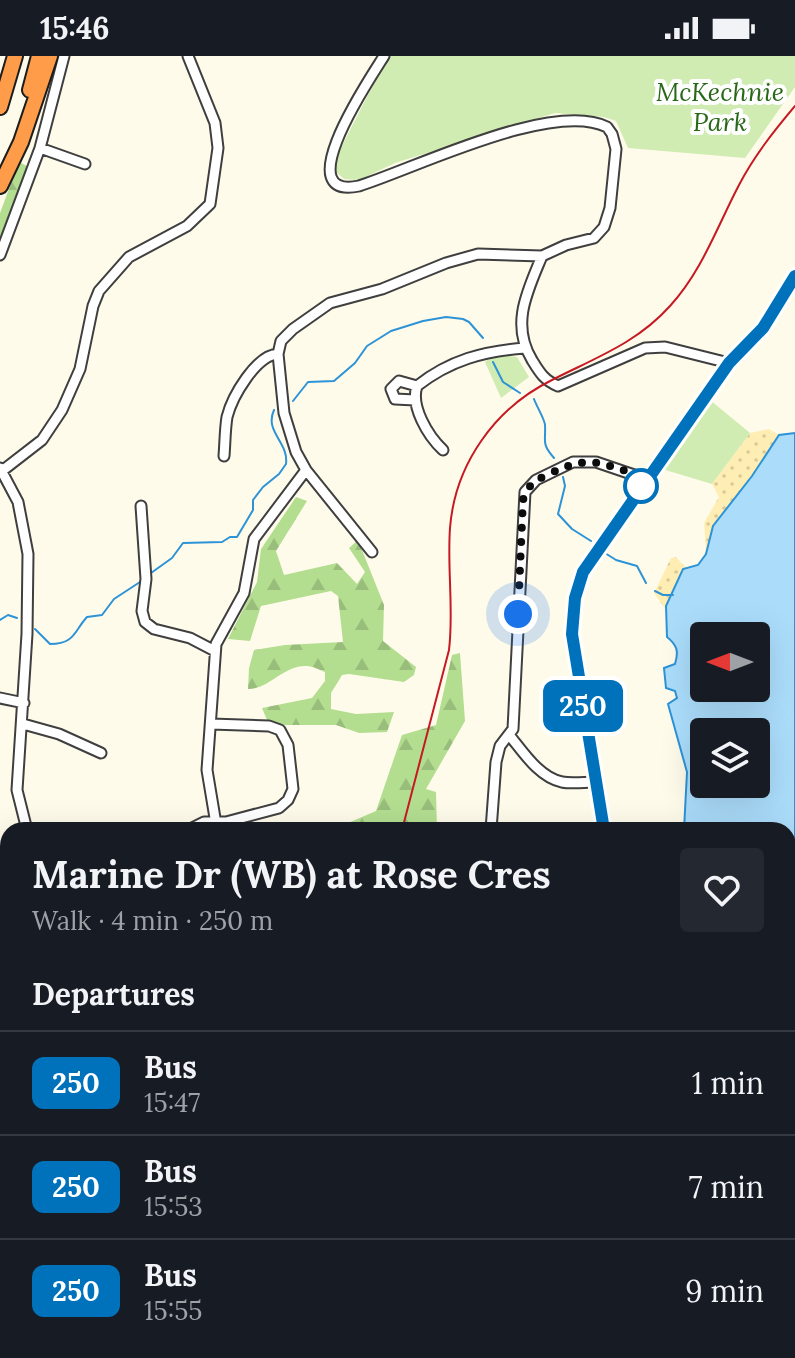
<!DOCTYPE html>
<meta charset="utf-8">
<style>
:root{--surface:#171b24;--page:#242831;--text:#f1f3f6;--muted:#9ea1a6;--line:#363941}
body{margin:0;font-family:Lora,serif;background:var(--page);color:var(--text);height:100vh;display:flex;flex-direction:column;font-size:30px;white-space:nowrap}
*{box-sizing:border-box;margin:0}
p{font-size:26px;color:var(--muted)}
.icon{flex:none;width:44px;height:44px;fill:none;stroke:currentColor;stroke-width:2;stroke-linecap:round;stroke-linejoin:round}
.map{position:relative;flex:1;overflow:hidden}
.panel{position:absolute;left:0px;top:766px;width:796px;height:536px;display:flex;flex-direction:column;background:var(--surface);border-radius:24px 24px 0 0;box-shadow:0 8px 32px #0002}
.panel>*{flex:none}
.badge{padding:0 16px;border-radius:12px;font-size:28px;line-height:52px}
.needle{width:52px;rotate:270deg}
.fabs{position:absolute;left:690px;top:566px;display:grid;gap:16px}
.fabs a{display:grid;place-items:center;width:80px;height:80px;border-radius:8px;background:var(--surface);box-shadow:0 8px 32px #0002;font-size:40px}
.you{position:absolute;width:40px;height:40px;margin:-20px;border:6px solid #fff;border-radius:50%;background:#1a73e8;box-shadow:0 0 0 12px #1a73e833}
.map>.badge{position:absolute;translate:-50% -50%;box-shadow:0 0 0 4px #fff}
h2{padding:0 32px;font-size:30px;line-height:72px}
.round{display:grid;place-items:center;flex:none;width:84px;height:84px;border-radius:8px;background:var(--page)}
.overview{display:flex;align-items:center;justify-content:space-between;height:136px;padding:0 32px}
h1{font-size:38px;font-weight:800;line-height:60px}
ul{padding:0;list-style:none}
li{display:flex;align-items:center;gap:24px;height:104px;padding:0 32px;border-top:2px solid var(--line)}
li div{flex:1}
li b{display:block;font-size:30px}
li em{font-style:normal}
li .badge{min-width:88px;font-weight:700;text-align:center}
.status{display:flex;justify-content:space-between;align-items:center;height:56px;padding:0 40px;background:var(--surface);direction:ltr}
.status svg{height:22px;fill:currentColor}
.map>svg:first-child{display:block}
</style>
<div class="status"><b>15:46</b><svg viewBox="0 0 49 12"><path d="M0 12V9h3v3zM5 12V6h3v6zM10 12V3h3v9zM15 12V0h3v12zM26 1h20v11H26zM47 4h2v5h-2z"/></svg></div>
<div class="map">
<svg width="795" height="1302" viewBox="0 0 795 1302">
<defs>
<pattern id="forest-firs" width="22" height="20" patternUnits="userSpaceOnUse" patternTransform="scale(2)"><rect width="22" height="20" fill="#b3de90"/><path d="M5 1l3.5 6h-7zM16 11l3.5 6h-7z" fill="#99bd7b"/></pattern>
<pattern id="sand-dots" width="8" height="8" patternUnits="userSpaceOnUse" patternTransform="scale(2)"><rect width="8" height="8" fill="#ffeeb3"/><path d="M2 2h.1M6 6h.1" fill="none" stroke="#d9cb99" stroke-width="1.8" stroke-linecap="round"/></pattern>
</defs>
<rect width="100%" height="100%" fill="#fffbeb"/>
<path fill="url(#forest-firs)" d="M 19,106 L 27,110 L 0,183 L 0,157 Z
M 296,441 L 307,445 L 276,495 L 284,519 L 337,507 L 357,528 L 365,516 L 349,492 L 358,484 L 384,549 L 383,585 L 416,611 L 414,619 L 404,626 L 349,618 L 342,619 L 331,637 L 331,653 L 356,658 L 394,656 L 387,676 L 359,677 L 336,669 L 284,669 L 267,664 L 262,652 L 312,642 L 325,625 L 325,616 C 320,614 312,610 307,610 C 283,609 270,633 248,633 L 249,612 L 254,594 L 285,589 L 343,586 L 338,540 L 331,535 L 261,550 L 250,585 L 228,583 L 257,526 L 261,493 Z
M 460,597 L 465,665 L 426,733 L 436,736 L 437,774 L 347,774 L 348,767 L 376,755 L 402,679 L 436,669 L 452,599 Z
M 8,1147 L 8,1213 L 0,1210 L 0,1148 Z
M 185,1294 L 324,1294 L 316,1302 L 190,1302 Z
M 434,1294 L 523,1294 L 526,1302 L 453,1302 L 450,1298 Z"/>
<path fill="url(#sand-dots)" d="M 769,373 L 779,379 L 752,420 L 714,470 L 706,498 L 704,467 L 719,441 L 712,428 L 750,377 Z
M 676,501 L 686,512 L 670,560 L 654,537 L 671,502 Z"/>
<path fill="#d0ecb2" d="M 388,0 L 795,0 L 795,31 L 745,102 L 628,92 L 616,65 L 604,61 L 555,57 L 395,107 L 359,124 L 344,123 L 336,116 L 333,107 Z
M 496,298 L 517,301 L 529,321 L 501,342 L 485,306 Z
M 710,344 L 750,377 L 712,428 L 662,413 Z"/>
<path fill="#abddfb" stroke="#2d93d7" stroke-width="2" fill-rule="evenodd" d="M 795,377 L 795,931 L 788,934 L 788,774 L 684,774 L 687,716 L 668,648 L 677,642 L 675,635 L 666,632 L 664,612 L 675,608 C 679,595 677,589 667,581 L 666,550 L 683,513 L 698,509 L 706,498 L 713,470 L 752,420 L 779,379 ZM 704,580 L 756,580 L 756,632 L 704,632 ZM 704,676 L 756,676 L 756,728 L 704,728 Z"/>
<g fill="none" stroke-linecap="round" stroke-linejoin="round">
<path stroke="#2d93d7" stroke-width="2" d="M 493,306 L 503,326 L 520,337
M 534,343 C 536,349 545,364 545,369 C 546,386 541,387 554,402
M 293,345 L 308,326 L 334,325 L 355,307 L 367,290 L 391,275 L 423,265 L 446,261 L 463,263 L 469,266 L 483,282
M 563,421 L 565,430 L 558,458 L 572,473 L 591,485
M 605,497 L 616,504 L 637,510 L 646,527
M 151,517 L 172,502 L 183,487 L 222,486 L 230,481 L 237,481 L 253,454 L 253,444 L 263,431 L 279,418 L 286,408 C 289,386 264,376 274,354
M 655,535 L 663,539 L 673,539
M 0,564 L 8,559 L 17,562
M 35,573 L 50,588 C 75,588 74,575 87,561 L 102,559 L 114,543 L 140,526
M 0,1193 L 8,1192
M 517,1294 L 521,1302"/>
<defs>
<path id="minor" d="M 40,92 L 85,108
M 0,199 L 40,92 L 64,0
M 542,200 C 528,234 510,268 532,304 C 540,317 544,324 558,330 L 645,292 L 665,291 L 729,307
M 415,344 L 395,343 L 391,333 L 399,325 L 417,330
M 443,394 C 428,380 410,350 417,330 C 450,304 484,295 525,292
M 224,400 C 225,388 225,373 227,361 C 232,341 256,299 278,298
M 0,412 L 18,446 L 28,498 L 27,578 L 17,734 L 27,774
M 306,414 L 372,496
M 2,415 L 42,384 L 62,354 L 80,313 L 93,250 L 99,235 L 129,201 L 187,170 L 210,148 L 218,92 L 215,67 L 188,0
M 141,450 L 146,523 L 142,555 L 145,566 L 154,573 L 190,582 L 215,595
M 0,642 L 24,647
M 23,668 L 59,678 L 101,697
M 510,680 C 523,696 540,722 562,726 C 572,728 585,726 595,726
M 188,774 L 204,766 L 226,766 L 279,752 L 288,744 L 293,733 L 288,689 L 280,674 L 269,670 L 211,668
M 217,774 L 207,714 L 216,588 L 244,537 L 254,483 L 306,414 L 296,396 L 284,357 L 278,298 L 281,285 L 293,273 L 330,247 L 382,233 L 446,207 L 478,198 L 542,200 L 566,189 L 594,182 L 604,171 L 610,152 L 616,93 L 612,78 L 607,71 C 552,44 416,112 359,130 C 286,145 373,18 384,0
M 491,774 L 496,706 L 500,690 L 513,673 L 525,436 L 536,424 L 573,406 L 596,406 L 646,423
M 788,1068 L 795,1075
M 0,1072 L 8,853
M 788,1196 L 795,1193
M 97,1294 L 106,1302
M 597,1294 L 601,1302
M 744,1294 L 753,1302"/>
<path id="major" d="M 604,774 L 572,578 L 575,542 L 583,516 L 729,307 L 763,272 L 795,220
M 730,1302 L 731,1294"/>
<path id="highway" d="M 30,34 L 39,0
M 0,51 L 15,0
M 0,130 L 21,86 L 50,0"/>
</defs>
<use href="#minor" stroke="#3f3f3f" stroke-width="13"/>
<use href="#major" stroke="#1d1d1d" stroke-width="15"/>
<use href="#highway" stroke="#1d1d1d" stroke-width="18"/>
<use href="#minor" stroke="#fff" stroke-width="9"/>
<use href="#major" stroke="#ffd75b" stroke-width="11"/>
<use href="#highway" stroke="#ff9c49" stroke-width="14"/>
<path stroke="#c61a23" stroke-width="2" d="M 402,774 L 449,594 C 454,553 447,513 450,472 C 455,408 495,352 552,324 C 595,302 637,287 670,250 C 702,215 717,171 739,129 C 754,100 774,75 795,50
M 485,1302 L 485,1294"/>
</g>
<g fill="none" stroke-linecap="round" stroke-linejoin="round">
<defs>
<path id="line" d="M 604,774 L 572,578 L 575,542 L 583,516 L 729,307 L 763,272 L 795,220"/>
</defs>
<use href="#line" stroke="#fff" stroke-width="18"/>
<use href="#line" stroke="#0072bc" stroke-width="12"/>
<path stroke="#0c0c0c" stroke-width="8" stroke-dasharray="0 14.4" d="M 518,558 L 523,444 C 527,429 536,424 549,418 C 591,398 599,407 641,420 L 646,423 L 641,430"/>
</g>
<circle fill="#fff" stroke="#0072bc" stroke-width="4" cx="641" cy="430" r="16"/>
<g text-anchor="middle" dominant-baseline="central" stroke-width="8" stroke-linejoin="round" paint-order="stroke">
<g font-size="26" font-style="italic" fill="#296818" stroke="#fff">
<text x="720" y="35">McKechnie<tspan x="720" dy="30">Park</tspan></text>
</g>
</g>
</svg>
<div class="fabs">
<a><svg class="needle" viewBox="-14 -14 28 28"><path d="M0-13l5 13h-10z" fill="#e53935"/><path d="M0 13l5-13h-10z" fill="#9ea1a6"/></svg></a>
<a><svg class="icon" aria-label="layers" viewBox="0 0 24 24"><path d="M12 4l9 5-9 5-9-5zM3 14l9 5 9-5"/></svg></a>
</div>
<div class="you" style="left:518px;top:558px"></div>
<b class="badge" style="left:583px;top:650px;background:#0072bc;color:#fff">250</b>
<section class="panel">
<div class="overview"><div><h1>Marine Dr (WB) at Rose Cres</h1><p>Walk · 4 min · 250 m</p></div><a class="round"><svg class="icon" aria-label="heart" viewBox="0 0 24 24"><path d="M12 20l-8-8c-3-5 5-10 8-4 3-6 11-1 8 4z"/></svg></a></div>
<h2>Departures</h2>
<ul>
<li><span class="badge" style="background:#0072bc;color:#fff">250</span><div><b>Bus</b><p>15:47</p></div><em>1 min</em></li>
<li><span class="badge" style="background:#0072bc;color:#fff">250</span><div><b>Bus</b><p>15:53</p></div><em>7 min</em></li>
<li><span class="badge" style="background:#0072bc;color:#fff">250</span><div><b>Bus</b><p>15:55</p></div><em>9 min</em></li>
</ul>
</section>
</div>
